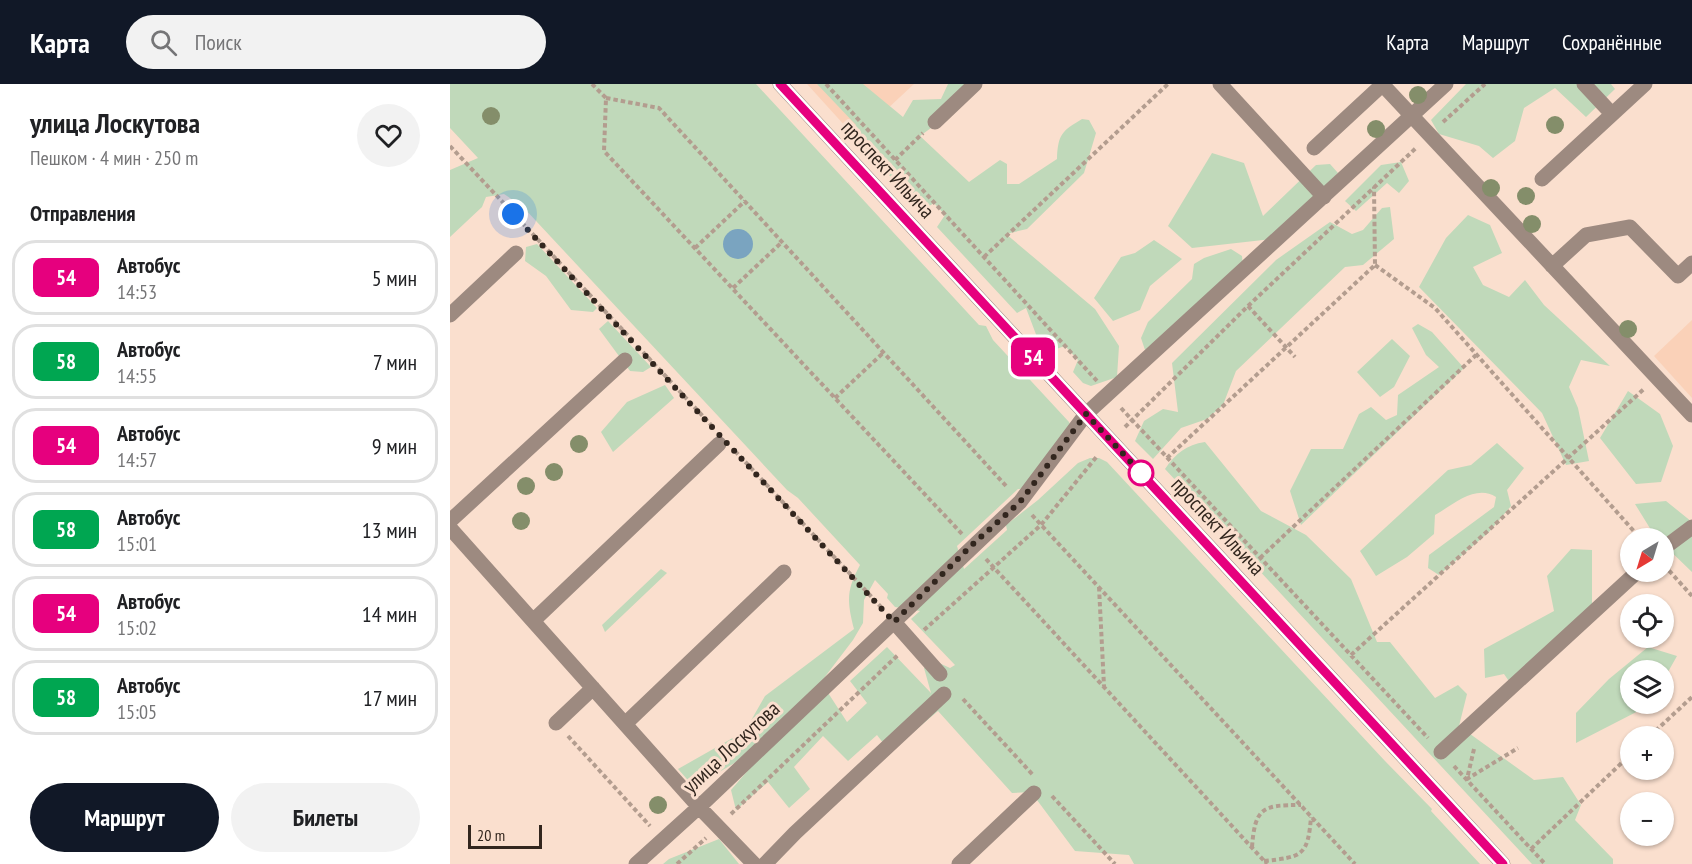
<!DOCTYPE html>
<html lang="ru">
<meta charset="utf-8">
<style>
:root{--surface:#fff;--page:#f2f2f2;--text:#202124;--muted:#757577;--line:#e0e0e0;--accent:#111827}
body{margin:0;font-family:"PT Sans Narrow",sans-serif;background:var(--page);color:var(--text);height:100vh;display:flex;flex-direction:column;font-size:22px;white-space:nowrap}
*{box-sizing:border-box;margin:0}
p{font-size:20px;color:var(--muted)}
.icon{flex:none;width:33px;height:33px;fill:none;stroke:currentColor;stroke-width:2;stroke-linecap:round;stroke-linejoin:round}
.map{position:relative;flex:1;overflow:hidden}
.side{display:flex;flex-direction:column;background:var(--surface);width:450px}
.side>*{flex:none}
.badge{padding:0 12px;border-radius:9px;font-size:21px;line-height:39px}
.needle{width:39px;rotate:218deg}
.tools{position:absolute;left:1170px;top:444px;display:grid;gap:12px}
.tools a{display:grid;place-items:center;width:54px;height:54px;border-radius:50%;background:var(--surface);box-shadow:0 2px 4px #0004;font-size:30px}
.scale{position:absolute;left:18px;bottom:15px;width:74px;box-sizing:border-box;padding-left:6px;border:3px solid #32261e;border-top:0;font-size:16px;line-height:21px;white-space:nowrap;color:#32261e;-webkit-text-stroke:4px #fadfce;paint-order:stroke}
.you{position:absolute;width:30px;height:30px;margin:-15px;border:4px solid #fff;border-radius:50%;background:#1a73e8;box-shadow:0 0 0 9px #1a73e833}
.map>.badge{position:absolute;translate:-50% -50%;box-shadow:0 0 0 3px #fff}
h2{padding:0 30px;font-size:22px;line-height:54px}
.round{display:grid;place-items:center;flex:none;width:63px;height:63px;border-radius:32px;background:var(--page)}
.overview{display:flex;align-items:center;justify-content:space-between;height:102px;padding:0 30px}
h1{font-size:28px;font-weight:600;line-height:45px}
.action{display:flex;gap:12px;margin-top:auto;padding:12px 30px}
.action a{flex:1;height:69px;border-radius:36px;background:var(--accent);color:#fff;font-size:24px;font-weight:600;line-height:69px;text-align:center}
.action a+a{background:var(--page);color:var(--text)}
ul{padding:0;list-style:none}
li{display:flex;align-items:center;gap:18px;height:75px;margin:0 12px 9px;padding:0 18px;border:3px solid var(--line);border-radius:24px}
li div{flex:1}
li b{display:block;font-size:22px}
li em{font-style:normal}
li .badge{min-width:66px;font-weight:700;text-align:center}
header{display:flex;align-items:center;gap:36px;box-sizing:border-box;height:84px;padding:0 30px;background:var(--accent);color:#fff}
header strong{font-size:28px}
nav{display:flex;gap:33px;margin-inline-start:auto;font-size:21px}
.search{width:420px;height:54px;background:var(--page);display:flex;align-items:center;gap:15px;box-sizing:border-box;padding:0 21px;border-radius:33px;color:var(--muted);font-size:22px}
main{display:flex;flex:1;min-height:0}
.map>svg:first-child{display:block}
</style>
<header>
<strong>Карта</strong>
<div class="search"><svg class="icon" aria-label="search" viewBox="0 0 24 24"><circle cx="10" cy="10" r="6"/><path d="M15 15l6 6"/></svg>Поиск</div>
<nav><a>Карта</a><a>Маршрут</a><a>Сохранённые</a></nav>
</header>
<main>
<section class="side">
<div class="overview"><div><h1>улица Лоскутова</h1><p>Пешком · 4 мин · 250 m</p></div><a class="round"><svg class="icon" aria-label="heart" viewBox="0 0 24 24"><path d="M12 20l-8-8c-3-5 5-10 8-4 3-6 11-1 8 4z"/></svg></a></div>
<h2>Отправления</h2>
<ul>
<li><span class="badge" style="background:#e6007e;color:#fff">54</span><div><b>Автобус</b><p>14:53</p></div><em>5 мин</em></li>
<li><span class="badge" style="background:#00a651;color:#fff">58</span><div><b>Автобус</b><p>14:55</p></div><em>7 мин</em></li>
<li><span class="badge" style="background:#e6007e;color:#fff">54</span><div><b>Автобус</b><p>14:57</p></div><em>9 мин</em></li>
<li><span class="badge" style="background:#00a651;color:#fff">58</span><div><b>Автобус</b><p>15:01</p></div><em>13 мин</em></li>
<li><span class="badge" style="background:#e6007e;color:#fff">54</span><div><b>Автобус</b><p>15:02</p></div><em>14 мин</em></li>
<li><span class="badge" style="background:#00a651;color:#fff">58</span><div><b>Автобус</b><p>15:05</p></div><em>17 мин</em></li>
</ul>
<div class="action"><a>Маршрут</a><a>Билеты</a></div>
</section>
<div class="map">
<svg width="1242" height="780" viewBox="0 0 1242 780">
<rect width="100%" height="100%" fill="#fadfce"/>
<path fill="#fad1b8" d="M 357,0 L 464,0 L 406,54 Z
M 1242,236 L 1242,314 L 1204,272 Z"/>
<path fill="#c0d9ba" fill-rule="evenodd" d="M 0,0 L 306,0 L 529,241 L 536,242 L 543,256 L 619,338 L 622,344 L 610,366 L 614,372 L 570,405 L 568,405 L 507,462 L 514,485 L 557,446 L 556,441 L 588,416 L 628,379 L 640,374 L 649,374 L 657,378 L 935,677 L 982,725 L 981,727 L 1030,780 L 684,780 L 679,771 L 625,767 L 581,708 L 562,709 L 488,627 L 440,668 L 427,651 L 398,677 L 373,652 L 344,683 L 360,705 L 339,724 L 318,698 L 286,726 L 281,706 L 325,655 L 244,703 L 228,685 L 295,647 L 315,612 L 404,545 C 397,517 396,507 410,481 L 348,414 L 337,406 L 73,123 L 54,110 L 36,113 L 32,123 L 0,153 L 0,86 L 28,74 L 0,44 ZM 425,496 L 438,510 L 437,514 L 445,523 L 470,527 L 461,535 L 505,581 L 500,584 L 487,578 L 474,584 L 481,609 L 437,563 L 400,597 L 417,619 L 397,638 L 371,598 L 403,556 L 413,539 L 414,516 Z
M 367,0 L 413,0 L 453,33 L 463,16 L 491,15 L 498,0 L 532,0 L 492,36 L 470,52 L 519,98 L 550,76 L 557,80 L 557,100 L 569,100 L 607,75 C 608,50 612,47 632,35 L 639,36 L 646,49 L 634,89 L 577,145 L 556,150 L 645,225 L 669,262 L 667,293 L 641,302 L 633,299 L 623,288 L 628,276 L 615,262 L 603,266 L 587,253 L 576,224 L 567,229 L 487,143 L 495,131 L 484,119 L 473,126 L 398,49 L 406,41 Z
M 1016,0 L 1161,0 L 1165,5 L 1136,33 L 1105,4 L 1074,24 L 1065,57 L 1043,74 L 1029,62 L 989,50 L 981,36 Z
M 762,69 L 794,79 L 813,132 L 866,81 L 880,80 L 888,89 L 823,155 L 742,164 L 718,142 Z
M 951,78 L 959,97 L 949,109 L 937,99 L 906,127 L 895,117 L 931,81 Z
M 940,123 L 944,155 L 913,181 L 895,183 L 786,287 L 773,321 L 757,335 L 731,344 L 703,375 L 685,357 L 694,337 L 713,325 L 728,328 L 722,279 L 826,176 L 880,138 L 902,150 L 913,146 L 932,124 Z
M 1018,131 L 1040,141 L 1052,169 L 1023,183 L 1033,201 L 1059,213 L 1075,196 L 1094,221 L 1160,282 L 1131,276 L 1119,303 L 1128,324 L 1139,377 L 1116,381 L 1092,329 L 969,203 L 996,154 Z
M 704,156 L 732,175 L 700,202 L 690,226 L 663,237 L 644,214 L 671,173 L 685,169 Z
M 87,160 L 147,224 L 143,228 L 121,226 L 96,192 L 75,177 L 76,163 Z
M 781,165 L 792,172 L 793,183 L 695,266 L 691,254 L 698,238 L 742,195 L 744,180 L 754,174 Z
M 158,237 L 201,283 L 193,288 L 180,287 L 149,245 Z
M 968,240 L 982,248 L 1014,284 L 851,441 L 840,407 L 861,365 L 893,365 L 909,330 L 921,323 L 936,336 L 947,331 L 948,311 L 989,283 L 976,271 L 962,244 Z
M 942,255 L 960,272 L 944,303 L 930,313 L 907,288 Z
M 215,301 L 224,314 L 163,368 L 151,348 L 177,318 Z
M 1178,307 L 1210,330 L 1223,362 L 1211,398 L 1186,400 L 1150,354 Z
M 755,358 L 811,427 L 856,451 L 901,495 L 927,558 L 940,558 L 985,614 L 1008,601 L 1017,610 L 1009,642 L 1084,696 L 1113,693 L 1131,721 L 1125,736 L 1163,775 L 1163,780 L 1082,780 L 715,385 C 726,369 736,361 755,358 Z
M 1047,359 L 1074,384 L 1057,406 L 1061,422 L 1039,448 L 989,491 L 978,484 L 979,471 L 1044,423 L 1046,413 C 1026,400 1004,420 985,431 L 984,450 L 957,473 L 926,492 L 910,467 L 998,386 L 1021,381 Z
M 1216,417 L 1242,438 L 1242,488 L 1214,461 L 1214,454 L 1206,454 L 1185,420 Z
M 1121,465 L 1142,466 L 1142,536 L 1065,606 L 1054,590 L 1035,594 L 1034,565 L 1104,527 L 1097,492 Z
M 211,485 L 217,489 L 155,548 L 152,541 Z
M 1198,563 L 1227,572 L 1214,595 L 1214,586 L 1180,586 L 1180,620 L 1200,620 L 1198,622 L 1126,659 L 1126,629 L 1159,595 Z
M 269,755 L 289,780 L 213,780 L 219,775 Z"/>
<path fill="#7aa4c0" d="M273 160a15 15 0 1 1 30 0a15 15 0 1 1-30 0Z"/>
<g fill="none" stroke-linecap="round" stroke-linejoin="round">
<path stroke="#b39d8f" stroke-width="4" stroke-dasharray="4.5 3" stroke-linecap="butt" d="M 142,0 L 156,14 L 154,67 L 512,450
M 376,0 L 647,297
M 156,14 L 209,24 L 557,403
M 993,38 L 1035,0
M 0,62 L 184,258
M 445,76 L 473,49
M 245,164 L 295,117
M 534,173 L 718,0
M 925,181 L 985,224 L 1190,454
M 283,204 L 332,158
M 798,222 L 845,273
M 193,268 L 264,344
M 385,314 L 433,269
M 671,324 L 978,654
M 675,343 L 798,222 L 966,64
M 285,367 L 432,524
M 717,374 L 925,181 L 924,103
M 582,431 L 905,780
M 810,474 L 1026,271
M 536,475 L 817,780
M 1214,481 L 1242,512
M 649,503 L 654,602
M 474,546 L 591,441 L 648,371
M 901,571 L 1194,305
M 513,615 L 583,691
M 118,652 L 200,742
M 1200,652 L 1242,613
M 1024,665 L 1017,695 L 1068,664
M 1004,682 L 1095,780
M 602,712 L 665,780
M 281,730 L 449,570
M 802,763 C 805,723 813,721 851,721
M 1081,765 L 1180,671
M 814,777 C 852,773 858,772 861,733
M 227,780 L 256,754"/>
<path stroke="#9d8a80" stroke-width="15" d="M 330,0 L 1053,780
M 770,0 L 874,113
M 932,0 L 1242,331
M 1134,0 L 1162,30
M 485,38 L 525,0
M 864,64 L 932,1
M 1092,95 L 1195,0
M 1102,182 L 1136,151 L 1180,143 L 1228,192 L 1242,179
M 0,231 L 66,169
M 0,437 L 175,276
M 0,444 L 249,723 L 304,780
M 1214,464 L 1242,443
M 84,536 L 269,360
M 444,538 L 490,590
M 106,639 L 143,604
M 175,640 L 334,488
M 991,668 L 1187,488
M 186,780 L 249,723 L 570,418 L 636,330 L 996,0
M 315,780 L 345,749 L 494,610
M 509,780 L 584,709"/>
</g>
<g fill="#848e6a">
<circle cx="968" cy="11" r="9"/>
<circle cx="41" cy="32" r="9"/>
<circle cx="1105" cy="41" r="9"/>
<circle cx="926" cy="45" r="9"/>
<circle cx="1041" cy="104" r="9"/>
<circle cx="1076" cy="112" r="9"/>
<circle cx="1082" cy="140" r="9"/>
<circle cx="1178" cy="245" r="9"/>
<circle cx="129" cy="360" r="9"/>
<circle cx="104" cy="388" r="9"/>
<circle cx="76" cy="402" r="9"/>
<circle cx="71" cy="437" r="9"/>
<circle cx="208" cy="721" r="9"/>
</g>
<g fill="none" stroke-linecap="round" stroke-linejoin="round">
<defs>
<path id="line" d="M 330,0 L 1053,780"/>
</defs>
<use href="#line" stroke="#fff" stroke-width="14"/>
<use href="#line" stroke="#e6007e" stroke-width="9"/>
<path stroke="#32261e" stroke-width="6" stroke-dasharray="0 10.8" d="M 63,130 L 444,538 L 522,461 L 570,418 L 636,330 L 691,389"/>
</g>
<circle fill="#fff" stroke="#e6007e" stroke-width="3" cx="691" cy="389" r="12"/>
<g text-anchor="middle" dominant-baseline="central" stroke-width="6" stroke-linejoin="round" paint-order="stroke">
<g font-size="21" fill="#32261e" stroke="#fadfce">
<text transform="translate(438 85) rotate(47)">проспект Ильича</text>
<text transform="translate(768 442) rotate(47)">проспект Ильича</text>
<text transform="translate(281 663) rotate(-43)">улица Лоскутова</text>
</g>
</g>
</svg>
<div class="tools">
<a><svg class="needle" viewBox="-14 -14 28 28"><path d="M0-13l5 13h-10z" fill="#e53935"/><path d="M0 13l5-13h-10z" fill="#757577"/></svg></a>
<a><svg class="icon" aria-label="locate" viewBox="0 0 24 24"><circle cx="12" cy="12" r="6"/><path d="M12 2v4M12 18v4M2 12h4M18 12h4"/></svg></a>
<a><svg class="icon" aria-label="layers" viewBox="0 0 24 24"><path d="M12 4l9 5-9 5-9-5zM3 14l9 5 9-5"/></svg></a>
<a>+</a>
<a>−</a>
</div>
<div class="scale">20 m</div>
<div class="you" style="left:63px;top:130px"></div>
<b class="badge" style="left:583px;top:273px;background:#e6007e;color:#fff">54</b>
</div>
</main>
